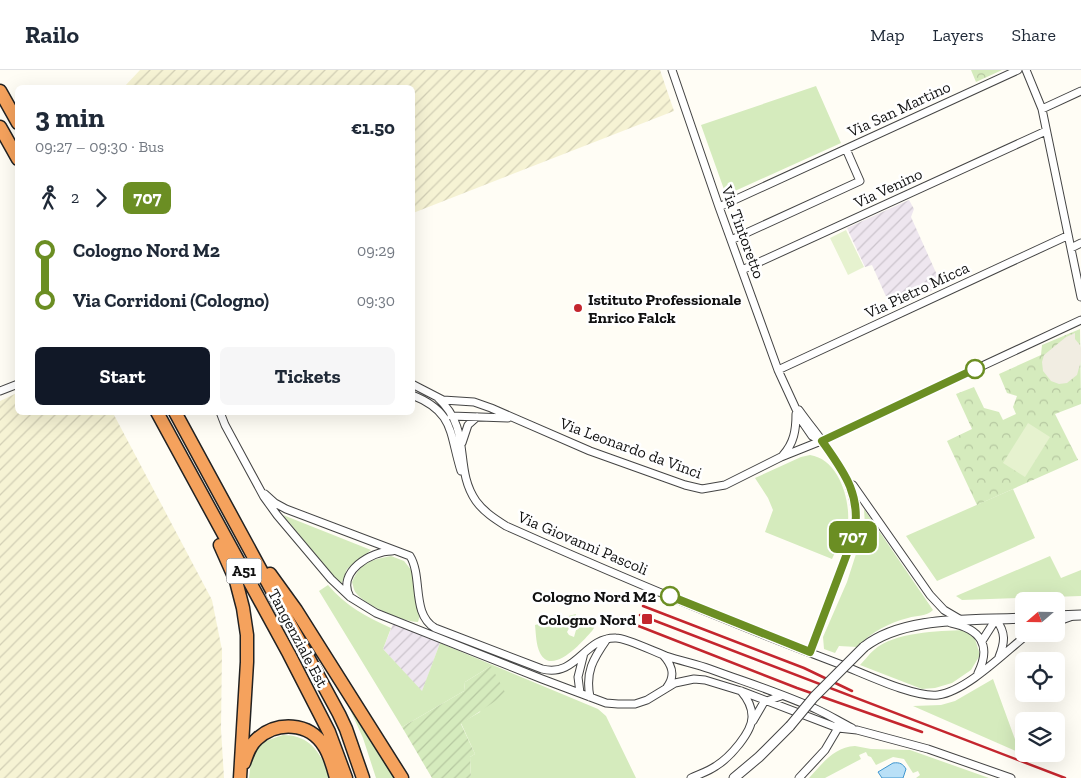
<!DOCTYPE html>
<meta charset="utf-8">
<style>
:root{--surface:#fff;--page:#f6f6f7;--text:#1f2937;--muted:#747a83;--line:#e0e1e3;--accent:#111827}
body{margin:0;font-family:"Zilla Slab",serif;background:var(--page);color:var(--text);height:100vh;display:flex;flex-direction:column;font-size:19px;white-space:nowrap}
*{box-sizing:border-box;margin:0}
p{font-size:16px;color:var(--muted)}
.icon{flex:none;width:28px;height:28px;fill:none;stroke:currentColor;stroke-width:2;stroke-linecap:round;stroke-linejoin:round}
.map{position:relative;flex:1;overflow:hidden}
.panel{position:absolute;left:15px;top:15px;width:400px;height:330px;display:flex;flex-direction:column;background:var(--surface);border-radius:8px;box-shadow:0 5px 20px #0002}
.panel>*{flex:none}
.badge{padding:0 10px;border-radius:8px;font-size:18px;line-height:32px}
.needle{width:32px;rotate:250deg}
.controls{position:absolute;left:1015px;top:522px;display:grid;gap:10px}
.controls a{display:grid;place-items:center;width:50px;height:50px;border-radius:8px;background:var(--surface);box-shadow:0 5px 20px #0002;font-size:25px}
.map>.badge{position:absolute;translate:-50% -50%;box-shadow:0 0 0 2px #fff}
.legs{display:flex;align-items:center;gap:8px;height:55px;padding:0 20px;font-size:16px}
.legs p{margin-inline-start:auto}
.head{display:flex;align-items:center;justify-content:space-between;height:85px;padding:0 20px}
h1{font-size:28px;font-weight:700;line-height:38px}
.action{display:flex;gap:10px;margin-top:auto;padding:10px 20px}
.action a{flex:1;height:58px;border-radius:8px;background:var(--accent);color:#fff;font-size:20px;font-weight:700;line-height:58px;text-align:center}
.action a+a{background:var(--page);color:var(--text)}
ul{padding:0 20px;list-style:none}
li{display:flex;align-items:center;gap:18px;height:50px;font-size:19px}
li i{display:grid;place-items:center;width:8px;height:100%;margin:0 6px;background:currentColor}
li i::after{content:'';width:12px;height:12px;margin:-6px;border:4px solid;border-radius:50%;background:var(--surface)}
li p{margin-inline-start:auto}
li:first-child i{background:linear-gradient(#0000 50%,currentColor 0)}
li:last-child i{background:linear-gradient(currentColor 50%,#0000 0)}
header{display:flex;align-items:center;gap:30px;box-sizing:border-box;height:70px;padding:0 25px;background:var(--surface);border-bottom:1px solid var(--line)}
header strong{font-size:24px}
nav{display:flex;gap:28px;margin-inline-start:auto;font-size:18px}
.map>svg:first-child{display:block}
</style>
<header>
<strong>Railo</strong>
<nav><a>Map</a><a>Layers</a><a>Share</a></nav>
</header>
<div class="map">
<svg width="1081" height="708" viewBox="0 0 1081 708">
<defs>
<pattern id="industrial-furrows" width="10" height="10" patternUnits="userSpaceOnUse" patternTransform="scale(1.25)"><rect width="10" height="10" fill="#eee6ef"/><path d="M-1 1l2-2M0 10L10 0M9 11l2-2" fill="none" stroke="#cbc4cc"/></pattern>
<pattern id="farmland-furrows" width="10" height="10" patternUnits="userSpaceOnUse" patternTransform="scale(1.25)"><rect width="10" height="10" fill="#f6f3d4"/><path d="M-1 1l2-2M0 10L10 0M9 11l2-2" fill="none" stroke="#d2cfb5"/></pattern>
<pattern id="park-crowns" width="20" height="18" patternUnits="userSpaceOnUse" patternTransform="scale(1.25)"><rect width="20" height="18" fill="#d5ebbd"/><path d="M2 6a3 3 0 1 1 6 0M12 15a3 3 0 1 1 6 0" fill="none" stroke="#b6c8a1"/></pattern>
<pattern id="garden-furrows" width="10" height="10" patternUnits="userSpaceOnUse" patternTransform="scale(1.25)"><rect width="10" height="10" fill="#d5ebbd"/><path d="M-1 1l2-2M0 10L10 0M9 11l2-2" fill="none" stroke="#b6c8a1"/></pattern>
</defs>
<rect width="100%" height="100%" fill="#fffdf5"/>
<path fill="url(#industrial-furrows)" d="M 909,130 L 914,139 L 911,147 L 942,216 L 892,240 L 872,195 L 865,197 L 847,158 Z
M 393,554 L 440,573 L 422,622 L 383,579 Z"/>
<path fill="url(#farmland-furrows)" d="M 140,0 L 660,0 L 674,41 L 413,143 L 412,18 L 124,17 Z
M 17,323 L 18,342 L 113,343 L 212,530 L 222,580 L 221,659 L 224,708 L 0,708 L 0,331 Z"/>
<path fill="#d5ebbd" d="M 816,16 L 841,73 L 726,125 L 701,55 Z
M 810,385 C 838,389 850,428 848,452 C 846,464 837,478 832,489 L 765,462 L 773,440 L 768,428 L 755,408 L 801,387 Z
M 1013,419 L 1035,468 L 937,511 L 906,466 Z
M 864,439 L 933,540 C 926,547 917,545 908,548 C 888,553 872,562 857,577 L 839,576 L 835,583 L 824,579 L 823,567 L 847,512 L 865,456 Z
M 283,445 L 371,480 L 347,499 L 341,515 Z
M 391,486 L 404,491 L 412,501 L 420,545 L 418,552 C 403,552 365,535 356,523 C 354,521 353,515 352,512 C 361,492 371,490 391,486 Z
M 1050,486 L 1061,508 L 1081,500 L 1081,526 L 962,530 L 956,526 Z
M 328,515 C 346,536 366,547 391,558 L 383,579 L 422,621 L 440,573 L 598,639 L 606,646 L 636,708 L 471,708 L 470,687 L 475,684 L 461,653 L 480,642 L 491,596 L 465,612 L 464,621 L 402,657 L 319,521 Z
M 576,544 L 574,553 L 572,553 L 567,562 L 569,565 L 574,567 L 580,546 L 590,550 L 594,558 L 592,561 C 583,571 552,607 540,583 C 536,575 536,564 535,555 Z
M 964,560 L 975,569 L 980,585 L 971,600 L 952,613 L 935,618 L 922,619 L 860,595 C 865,590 869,584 874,580 C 894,562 938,561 964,560 Z
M 993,609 L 1020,683 L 913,636 L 941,635 L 955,631 Z
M 348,635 L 369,665 L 396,708 L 376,708 L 363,668 Z
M 283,665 C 312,665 321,685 331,708 L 249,708 L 252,683 L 263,672 Z
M 855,676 L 871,679 L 910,680 L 989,708 L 916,708 L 920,705 L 918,701 L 913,703 L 904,689 L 893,687 L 876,695 L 871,687 L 868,686 L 866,682 L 859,685 L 861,689 L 825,708 L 809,708 C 822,694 834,677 855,676 Z"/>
<path fill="url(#park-crowns)" d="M 971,0 L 1002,0 L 976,12 Z
M 1080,259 L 1081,334 L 1055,344 L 1078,390 L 977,435 L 947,371 L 972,359 L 956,324 L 974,317 L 984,338 L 999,342 L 1003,350 L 1016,344 L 1013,337 L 1017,326 L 1007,323 L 999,304 L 1041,285 L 1042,275 Z"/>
<path fill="url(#garden-furrows)" d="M 491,596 L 506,624 L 461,654 L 475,684 L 470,687 L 471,708 L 432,708 L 402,657 L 464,621 L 465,612 Z"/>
<path fill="#e6f2cf" d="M 846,160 L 864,197 L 848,205 L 830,168 Z
M 1028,353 L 1050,367 L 1025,407 L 1003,393 Z"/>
<path fill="#f1ede2" d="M 1075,263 L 1075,269 L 1080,275 L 1081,278 L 1081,291 L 1077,305 L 1067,313 L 1059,314 L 1051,311 L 1043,301 L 1042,292 L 1044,285 L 1066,267 Z"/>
<path fill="#b9e0f7" stroke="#3f96cf" d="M 893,693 C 900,692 903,694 906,699 L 903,708 L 882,708 L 878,702 Z"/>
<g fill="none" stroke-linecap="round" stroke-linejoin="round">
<defs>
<path id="minor" d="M 672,0 L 719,137 L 778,300 L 801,350 L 812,366 L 821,371
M 1026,0 L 1042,39 L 1081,227
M 1042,39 L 1081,21
M 719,137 L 1018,0
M 731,170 L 860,111 L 846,79
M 1071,178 L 1081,173
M 742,200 L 1046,61
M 778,300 L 1067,166
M 412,314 L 443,330 L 474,332 L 491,338 L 590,381 L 685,415 L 702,419 L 725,415 L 781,387 L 821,371 L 1081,250
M 0,321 L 18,314
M 412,325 C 455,342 449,363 461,401
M 438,328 C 473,360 453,398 476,431 C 484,442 495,449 506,456 C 616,505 728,552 842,595 C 865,604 915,628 938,625 C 967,621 1005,582 1028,564
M 799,340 C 826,378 864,414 854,465 L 810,582
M 220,342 L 225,355 L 264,427 L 277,445 L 331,509 L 350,527 L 376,543 L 542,609 L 606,633 L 618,634 L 635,634 L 647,630 L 675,613 L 694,609 L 705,610 L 741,621 L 838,658 L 857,660 L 928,679 L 1011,708
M 451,346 L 508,348
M 462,373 L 468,355 L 477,347
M 783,385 C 794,373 796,360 796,344
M 853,415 L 930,525 L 944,540 L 961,550
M 265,424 L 275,433 L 286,439 L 410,486 C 423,507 411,544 435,558 L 542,599 C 577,608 584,567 616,568 C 626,568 655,582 666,586 C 681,591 696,594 710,599 C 745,612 784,624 818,640 C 829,645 840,652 852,658
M 350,527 C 336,502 371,481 392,481
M 1056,552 L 1070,547
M 951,553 C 980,559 992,575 978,603
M 982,571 L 996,549 C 1006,563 1005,572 999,587
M 663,585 C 672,595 676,605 667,617
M 580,623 L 578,607 L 584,583
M 590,627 C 585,602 593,589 607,569
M 753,651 L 764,632 L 781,626
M 691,708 C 700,704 709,701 716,696 C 729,688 753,662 752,646 C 752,637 747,628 741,621
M 799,708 L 825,680 L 838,658 L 837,655"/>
<path id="tertiary" d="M 1056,546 L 1081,545
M 864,577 C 905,545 974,551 1024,548
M 734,708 L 759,687 L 790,656"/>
<path id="motorway" d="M 0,21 L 18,53
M 0,57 L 18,89
M 157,342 L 289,584 L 329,662 L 346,708
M 175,342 L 339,644 L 346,659 L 363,708
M 220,475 L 236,511 L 243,538 L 247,565 L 247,592 L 240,708
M 270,504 L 296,540 L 402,708
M 244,693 C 247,684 250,675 257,669 C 277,651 309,652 324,676 C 330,685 333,697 336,708"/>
</defs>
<use href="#minor" stroke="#444" stroke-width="9"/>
<use href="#tertiary" stroke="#444" stroke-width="11"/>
<use href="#motorway" stroke="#222" stroke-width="15"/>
<use href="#minor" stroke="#fff" stroke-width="7"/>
<use href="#tertiary" stroke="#fff" stroke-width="9"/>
<use href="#motorway" stroke="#f5a25d" stroke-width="12"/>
<path stroke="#c4262e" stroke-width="2.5" d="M 643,536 L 804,598 L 852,621
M 640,545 L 1065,708
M 636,555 L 797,618 L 922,662"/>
<defs>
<path id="tertiary-bridge" d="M 790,656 L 814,627 L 864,577"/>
</defs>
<use href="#tertiary-bridge" stroke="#444" stroke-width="11" stroke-linecap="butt"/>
<use href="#tertiary-bridge" stroke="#fff" stroke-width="9"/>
</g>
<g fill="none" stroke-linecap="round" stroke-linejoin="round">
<defs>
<path id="line-1" d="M 670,526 L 810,582 L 854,465 C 862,425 844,402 822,371 L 975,299"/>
</defs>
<use href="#line-1" stroke="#fff" stroke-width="11"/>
<use href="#line-1" stroke="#6b8e23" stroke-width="8"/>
</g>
<g fill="#c4262e" stroke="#fff" stroke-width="2">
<circle cx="578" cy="238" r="5"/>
<rect x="641" y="543" width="12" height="12" rx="2.5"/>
</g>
<g fill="#fff" stroke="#6b8e23" stroke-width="2.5">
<circle cx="975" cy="299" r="9"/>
<circle cx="670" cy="526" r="9"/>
</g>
<g text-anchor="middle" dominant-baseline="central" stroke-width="5" stroke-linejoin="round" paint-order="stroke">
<rect fill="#fff" stroke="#585858" stroke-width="1" x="226.5" y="488.5" width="35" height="25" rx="4"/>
<g font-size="15" font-weight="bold" fill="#111">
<text x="244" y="501">A51</text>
</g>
<g font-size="16" fill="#111" stroke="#fff">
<text transform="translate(899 39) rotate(-25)">Via San Martino</text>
<text transform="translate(888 118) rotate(-25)">Via Venino</text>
<text transform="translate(743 162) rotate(70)">Via Tintoretto</text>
<text transform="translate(917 220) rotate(-25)">Via Pietro Micca</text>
<text transform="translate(631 378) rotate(20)">Via Leonardo da Vinci</text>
<text transform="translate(583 473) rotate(23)">Via Giovanni Pascoli</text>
<text transform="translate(298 568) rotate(62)">Tangenziale Est</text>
</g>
<g font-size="16" font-weight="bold" fill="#111" stroke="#fff" text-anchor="start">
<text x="588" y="229">Istituto Professionale<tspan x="588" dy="18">Enrico Falck</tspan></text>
<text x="636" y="549" text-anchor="end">Cologno Nord</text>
</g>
<g font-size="16" font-weight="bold" fill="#111" stroke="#fff" text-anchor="end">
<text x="656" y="526">Cologno Nord M2</text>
</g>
</g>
</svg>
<div class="controls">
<a><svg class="needle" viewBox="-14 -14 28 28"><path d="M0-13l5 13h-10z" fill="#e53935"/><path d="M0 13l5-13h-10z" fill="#747a83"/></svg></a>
<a><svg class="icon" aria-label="locate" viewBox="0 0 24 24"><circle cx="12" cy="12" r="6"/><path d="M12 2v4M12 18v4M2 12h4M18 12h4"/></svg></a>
<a><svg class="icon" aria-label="layers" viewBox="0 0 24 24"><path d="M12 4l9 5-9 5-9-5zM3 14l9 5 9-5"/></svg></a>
</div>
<b class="badge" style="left:853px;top:467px;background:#6b8e23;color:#fff">707</b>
<section class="panel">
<div class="head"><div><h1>3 min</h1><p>09:27 – 09:30 · Bus</p></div><b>€1.50</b></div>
<div class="legs"><svg class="icon" aria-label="walk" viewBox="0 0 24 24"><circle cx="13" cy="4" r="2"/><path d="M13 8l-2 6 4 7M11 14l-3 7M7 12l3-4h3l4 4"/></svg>2<svg class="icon" aria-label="forward" viewBox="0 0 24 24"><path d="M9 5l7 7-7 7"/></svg><b class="badge" style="background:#6b8e23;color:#fff">707</b></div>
<ul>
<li><i style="color:#6b8e23"></i><b>Cologno Nord M2</b><p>09:29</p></li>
<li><i style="color:#6b8e23"></i><b>Via Corridoni (Cologno)</b><p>09:30</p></li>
</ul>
<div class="action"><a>Start</a><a>Tickets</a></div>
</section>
</div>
